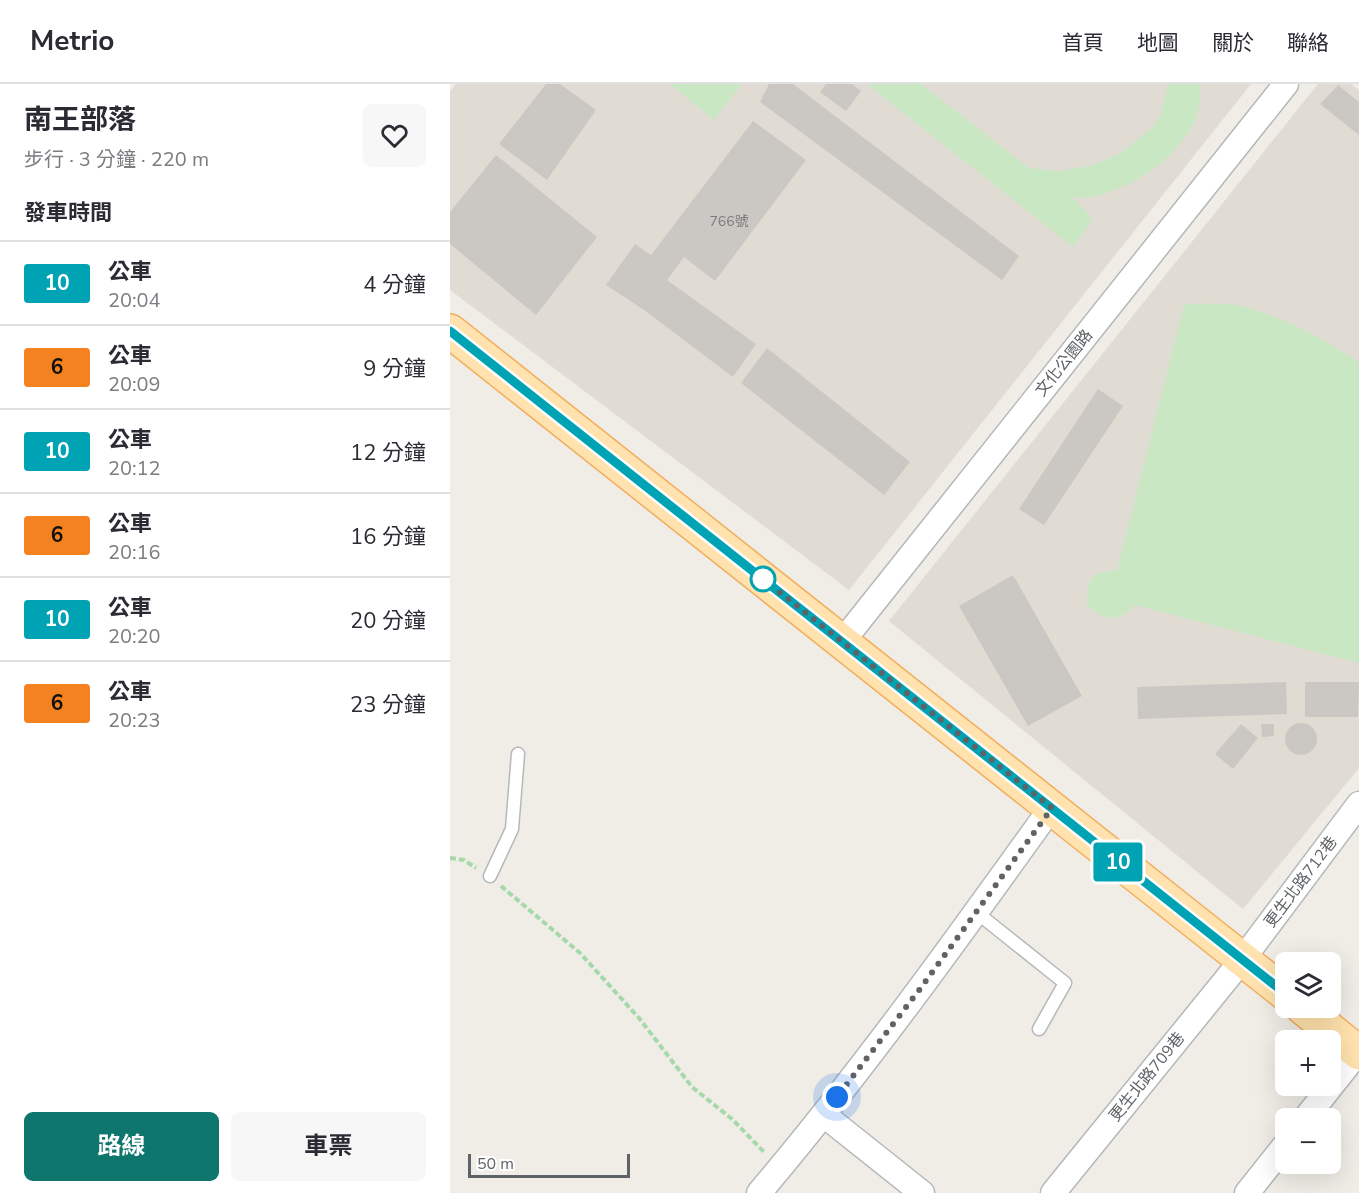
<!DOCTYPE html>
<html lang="zh-TW">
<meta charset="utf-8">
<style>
:root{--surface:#fff;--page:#f7f7f7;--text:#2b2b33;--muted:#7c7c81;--line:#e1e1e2;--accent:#0f766e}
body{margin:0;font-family:"Nunito Sans","Noto Sans TC",sans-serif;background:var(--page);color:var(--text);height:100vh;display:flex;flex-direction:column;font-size:22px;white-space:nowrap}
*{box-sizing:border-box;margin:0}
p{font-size:20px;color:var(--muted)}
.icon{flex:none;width:33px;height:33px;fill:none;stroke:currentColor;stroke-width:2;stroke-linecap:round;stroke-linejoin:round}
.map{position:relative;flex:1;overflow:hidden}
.drawer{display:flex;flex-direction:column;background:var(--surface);width:450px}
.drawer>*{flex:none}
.badge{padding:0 12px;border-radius:4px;font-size:21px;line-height:39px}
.fabs{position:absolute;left:825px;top:868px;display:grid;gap:12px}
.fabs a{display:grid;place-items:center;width:66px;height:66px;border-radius:9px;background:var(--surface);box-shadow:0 6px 24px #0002;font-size:30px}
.scale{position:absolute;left:18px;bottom:15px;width:162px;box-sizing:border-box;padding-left:6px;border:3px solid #5e6367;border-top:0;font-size:16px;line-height:21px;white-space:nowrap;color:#5e6367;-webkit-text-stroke:4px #fff;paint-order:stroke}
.you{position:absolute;width:30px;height:30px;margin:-15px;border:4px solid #fff;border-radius:50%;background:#1a73e8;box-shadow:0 0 0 9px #1a73e833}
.map>.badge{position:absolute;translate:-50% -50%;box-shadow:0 0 0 3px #fff}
h2{padding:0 24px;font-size:22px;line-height:54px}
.round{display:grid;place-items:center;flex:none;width:63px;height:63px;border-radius:9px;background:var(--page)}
.headline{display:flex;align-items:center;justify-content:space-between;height:102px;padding:0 24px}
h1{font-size:28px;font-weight:700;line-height:45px}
.cta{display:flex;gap:12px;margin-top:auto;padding:12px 24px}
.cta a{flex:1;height:69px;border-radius:9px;background:var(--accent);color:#fff;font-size:24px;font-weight:700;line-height:69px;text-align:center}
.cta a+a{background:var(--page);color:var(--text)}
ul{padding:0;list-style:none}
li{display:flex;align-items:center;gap:18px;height:84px;padding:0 24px;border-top:2px solid var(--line)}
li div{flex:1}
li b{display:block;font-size:22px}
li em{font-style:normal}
li .badge{min-width:66px;font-weight:700;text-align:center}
header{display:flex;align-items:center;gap:36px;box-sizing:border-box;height:84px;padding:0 30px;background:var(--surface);border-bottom:2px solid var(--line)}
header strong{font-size:28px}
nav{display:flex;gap:33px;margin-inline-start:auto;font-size:21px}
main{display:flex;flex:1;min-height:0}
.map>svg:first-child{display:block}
</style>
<header>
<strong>Metrio</strong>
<nav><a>首頁</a><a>地圖</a><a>關於</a><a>聯絡</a></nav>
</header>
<main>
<section class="drawer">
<div class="headline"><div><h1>南王部落</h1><p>步行 · 3 分鐘 · 220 m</p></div><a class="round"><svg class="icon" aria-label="heart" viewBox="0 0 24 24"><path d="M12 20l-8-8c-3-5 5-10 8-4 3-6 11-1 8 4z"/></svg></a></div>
<h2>發車時間</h2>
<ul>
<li><span class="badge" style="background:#00a3b4;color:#fff">10</span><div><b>公車</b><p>20:04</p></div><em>4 分鐘</em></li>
<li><span class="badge" style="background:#f58220;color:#111">6</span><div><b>公車</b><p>20:09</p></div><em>9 分鐘</em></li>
<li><span class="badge" style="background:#00a3b4;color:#fff">10</span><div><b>公車</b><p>20:12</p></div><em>12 分鐘</em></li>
<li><span class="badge" style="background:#f58220;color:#111">6</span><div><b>公車</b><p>20:16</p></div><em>16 分鐘</em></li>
<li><span class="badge" style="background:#00a3b4;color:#fff">10</span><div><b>公車</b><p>20:20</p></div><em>20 分鐘</em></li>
<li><span class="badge" style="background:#f58220;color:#111">6</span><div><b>公車</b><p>20:23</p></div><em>23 分鐘</em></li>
</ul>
<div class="cta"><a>路線</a><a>車票</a></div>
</section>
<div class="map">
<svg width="909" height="1109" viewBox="0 0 909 1109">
<rect width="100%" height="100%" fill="#f0ece6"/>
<path fill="#e0dcd4" d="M 6,0 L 801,0 L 399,506 L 0,206 L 0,7 Z
M 868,0 L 901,0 L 909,6 L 909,684 L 793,825 L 439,537 Z"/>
<path fill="#cae7c3" d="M 220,0 L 292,0 L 264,36 Z
M 417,0 L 471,0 L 579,84 L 608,87 L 640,82 L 665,72 L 680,62 L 704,42 L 711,30 L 718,0 L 751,0 C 750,8 750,16 749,23 C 741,65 688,101 650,111 C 641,114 631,113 622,113 L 643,135 L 623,163 Z
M 744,220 C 759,220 776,219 791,222 C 833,232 873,255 909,278 L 909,579 L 685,521 C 668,539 654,538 637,521 C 637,497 640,486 667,487 L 734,221 Z"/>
<path fill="#cbc7c3" d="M 96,0 L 110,0 L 146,26 L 97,96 L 49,60 Z
M 319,0 L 343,0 L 569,172 L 552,196 L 310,18 Z
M 376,0 L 402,0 L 411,7 L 396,27 L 370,8 Z
M 888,1 L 909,18 L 909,51 L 870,20 Z
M 303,37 L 356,76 L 265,197 L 234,173 L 217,196 L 306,260 L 283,293 L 194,226 L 156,201 L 185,160 L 201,171 Z
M 46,71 L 147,153 L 86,231 L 0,160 L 0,128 Z
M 317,264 L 460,378 L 434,411 L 291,299 Z
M 648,305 L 673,322 L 594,441 L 569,425 Z
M 563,491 L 632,612 L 578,642 L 509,522 Z
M 836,598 L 837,630 L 688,635 L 687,603 Z
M 855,598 L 909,598 L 908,633 L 855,633 Z
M835 655a16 16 0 1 1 32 0a16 16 0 1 1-32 0Z
M 791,640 L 808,654 L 783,685 L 765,670 Z
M 811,640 L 824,640 L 824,652 L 812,653 Z"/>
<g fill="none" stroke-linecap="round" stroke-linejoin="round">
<defs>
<path id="lane" d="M 40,792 L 62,745 L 68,670
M 526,828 L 615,899 L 589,945"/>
<path id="street" d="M 392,558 L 836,0
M 374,1031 L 472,1109
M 855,1035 L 909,967
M 309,1109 C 413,986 507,855 601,724
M 603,1109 L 792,876 L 909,720
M 797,1109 L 836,1060"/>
<path id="primary" d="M 0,247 L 836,910
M 853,924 L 909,969"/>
</defs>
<use href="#lane" stroke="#b4b8bb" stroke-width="15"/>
<use href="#street" stroke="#b4b8bb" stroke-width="27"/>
<use href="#primary" stroke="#f2ad5e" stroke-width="36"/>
<path stroke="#a6d9aa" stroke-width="4" stroke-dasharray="6 3" stroke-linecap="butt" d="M 0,774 L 14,776 L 26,784
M 51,802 L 130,869 L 189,934 L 242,1003 L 282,1035 L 315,1069"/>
<use href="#lane" stroke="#fff" stroke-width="12"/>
<use href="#street" stroke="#fff" stroke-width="24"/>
<use href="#primary" stroke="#ffe2ad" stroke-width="33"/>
</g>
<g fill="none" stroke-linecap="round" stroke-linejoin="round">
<defs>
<path id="line" d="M 0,247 L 836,910"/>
</defs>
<use href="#line" stroke="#fff" stroke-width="14"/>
<use href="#line" stroke="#00a3b4" stroke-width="9"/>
<path stroke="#5e6367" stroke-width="6" stroke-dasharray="0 10.8" d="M 313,495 L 602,724 L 470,905 L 387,1013"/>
</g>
<circle fill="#fff" stroke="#00a3b4" stroke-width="3" cx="313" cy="495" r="12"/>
<g text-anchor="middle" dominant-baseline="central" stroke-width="6" stroke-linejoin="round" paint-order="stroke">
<g font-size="14" fill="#797c7e">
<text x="279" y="137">766號</text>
</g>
<g font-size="16" fill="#5e6367" stroke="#fff">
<text transform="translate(614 279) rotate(-51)">文化公園路</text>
<text transform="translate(851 798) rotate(-53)">更生北路712巷</text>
<text transform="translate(697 993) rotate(-51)">更生北路709巷</text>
</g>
</g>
</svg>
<div class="fabs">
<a><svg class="icon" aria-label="layers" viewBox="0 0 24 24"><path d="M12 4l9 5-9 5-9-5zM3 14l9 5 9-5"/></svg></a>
<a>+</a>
<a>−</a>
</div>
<div class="scale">50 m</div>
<div class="you" style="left:387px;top:1013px"></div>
<b class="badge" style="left:668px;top:778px;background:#00a3b4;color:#fff">10</b>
</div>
</main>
